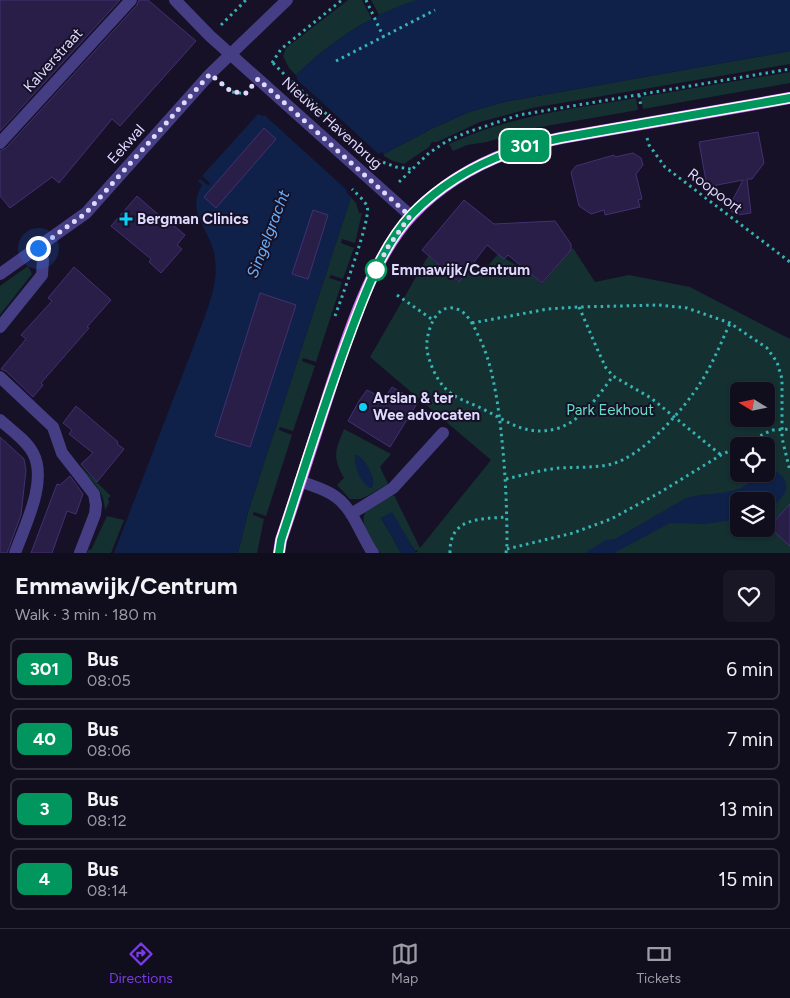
<!DOCTYPE html>
<meta charset="utf-8">
<style>
:root{--surface:#100d1d;--page:#191626;--text:#f1f3f6;--muted:#9c9ca4;--line:#302d3b;--accent:#7c3aed}
body{margin:0;font-family:Figtree,sans-serif;background:var(--page);color:var(--text);height:100vh;display:flex;flex-direction:column;font-size:19px;white-space:nowrap}
*{box-sizing:border-box;margin:0}
p{font-size:16px;color:var(--muted)}
.icon{flex:none;width:28px;height:28px;fill:none;stroke:currentColor;stroke-width:2;stroke-linecap:round;stroke-linejoin:round}
.map{position:relative;height:553px;overflow:hidden}
.sheet{display:flex;flex-direction:column;background:var(--surface);flex:1}
.sheet>*{flex:none}
.badge{padding:0 10px;border-radius:8px;font-size:18px;line-height:32px}
.needle{width:32px;rotate:280deg}
.fabs{position:absolute;left:730px;top:382px;display:grid;gap:10px}
.fabs a{display:grid;place-items:center;width:45px;height:45px;border-radius:8px;background:var(--surface);box-shadow:0 1px 4px #0004,0 0 0 1px var(--line);font-size:25px}
.you{position:absolute;width:25px;height:25px;margin:-12px;border:4px solid #fff;border-radius:50%;background:#1a73e8;box-shadow:0 0 0 8px #1a73e833}
.map>.badge{position:absolute;translate:-50% -50%;box-shadow:0 0 0 2px #fff}
.round{display:grid;place-items:center;flex:none;width:52px;height:52px;border-radius:8px;background:var(--page)}
.summary{display:flex;align-items:center;justify-content:space-between;height:85px;padding:0 15px}
h1{font-size:24px;font-weight:700;line-height:38px}
ul{padding:0;list-style:none}
li{display:flex;align-items:center;gap:15px;height:62px;margin:0 10px 8px;padding:0 5px;border:2px solid var(--line);border-radius:8px}
li div{flex:1}
li b{display:block;font-size:19px}
li em{font-style:normal}
li .badge{min-width:55px;font-weight:700;text-align:center}
.menu{display:flex;justify-content:space-around;align-items:center;height:70px;border-top:1px solid var(--line);background:var(--surface);font-size:14px;color:var(--muted)}
.menu a{display:grid;justify-items:center;gap:2px}
.menu .current{color:var(--accent)}
.map>svg:first-child{display:block}
</style>
<div class="map">
<svg width="790" height="553" viewBox="0 0 790 553">
<rect width="100%" height="100%" fill="#161127"/>
<path fill="#143031" fill-rule="evenodd" d="M 348,0 L 362,0 L 372,19 C 343,34 319,53 296,75 L 289,68 L 283,56 L 286,48 Z
M 371,0 L 418,0 L 379,15 Z
M 790,51 L 790,64 L 532,108 L 480,122 L 437,142 L 432,142 L 429,147 L 404,164 L 393,161 L 384,156 L 384,154 L 431,129 L 469,112 L 504,102 Z
M 790,72 L 790,83 L 643,109 L 641,97 Z
M 636,98 L 638,110 L 529,129 L 487,142 L 467,145 L 453,151 L 449,144 C 508,116 572,109 636,98 Z
M 351,197 L 356,203 L 359,213 L 362,213 L 355,243 L 342,239 L 341,243 L 354,248 L 343,279 L 331,275 L 329,278 L 342,282 L 316,362 L 303,358 L 302,361 L 315,366 L 293,431 L 280,427 L 279,430 L 292,435 L 266,516 L 254,512 L 253,515 L 264,519 L 257,553 L 238,553 L 248,512 Z
M 573,248 L 595,282 L 629,275 L 690,287 L 790,339 L 790,553 L 416,553 L 418,550 L 415,551 L 392,513 L 381,518 L 401,553 L 380,553 C 374,543 355,521 368,509 C 375,503 386,499 394,495 L 420,548 L 491,460 L 370,357 L 428,256 L 458,282 L 471,267 L 475,270 L 485,269 L 498,254 L 532,275 L 542,284 ZM 739,391 L 766,391 L 766,419 L 739,419 ZM 739,446 L 766,446 L 766,474 L 739,474 ZM 739,501 L 766,501 L 766,529 L 739,529 Z
M 28,266 L 32,274 L 0,315 L 0,286 Z
M 344,429 L 391,454 L 380,467 L 388,484 L 367,496 L 360,499 L 350,499 L 337,485 L 344,478 C 332,456 335,451 344,429 ZM 355,455 C 365,458 369,470 373,479 L 371,488 C 361,482 354,466 355,455 Z
M 76,466 L 80,466 L 111,496 L 108,498 L 109,502 L 105,510 C 104,489 91,479 76,466 Z
M 107,516 L 124,520 L 111,553 L 87,553 L 89,549 L 91,550 Z"/>
<path fill="#0f2148" d="M 418,0 L 790,0 L 790,51 L 504,102 L 469,112 L 431,129 L 384,154 L 381,152 L 346,192 L 351,197 L 248,512 L 238,553 L 114,553 L 204,319 C 211,299 218,279 215,258 C 211,228 185,215 202,185 L 198,181 L 200,179 L 209,186 L 210,183 L 202,176 L 258,114 L 263,116 L 297,79 L 296,75 C 331,42 371,13 418,0 Z
M 355,455 C 365,458 377,478 372,488 C 361,485 354,466 355,455 Z
M 767,470 C 780,469 790,481 785,493 C 781,500 773,506 766,509 L 766,501 L 739,501 L 739,519 L 705,524 L 670,523 L 614,553 L 585,553 L 606,540 L 615,539 L 686,498 C 703,493 722,495 738,489 C 748,486 756,474 766,474 Z
M 392,512 L 416,553 L 401,553 L 381,518 Z"/>
<path fill="#161127" d="M 294,77 L 381,156 L 349,192 L 262,113 Z"/>
<path fill="#291e47" stroke="#423172" d="M 0,0 L 120,0 L 0,131 Z
M 139,0 L 148,0 L 196,41 L 120,126 L 112,119 L 59,183 L 52,177 L 10,208 L 0,196 L 0,151 L 6,148 L 137,5 Z
M 264,128 L 276,139 L 216,208 L 204,197 Z
M 758,132 L 764,163 L 752,179 L 747,179 L 751,213 L 737,215 L 728,209 L 743,180 L 707,187 L 699,142 Z
M 633,153 L 641,158 L 643,165 L 636,174 L 642,199 L 638,200 L 640,207 L 605,215 L 604,210 L 591,214 L 579,206 L 571,172 L 576,166 L 614,155 L 615,157 Z
M 137,196 L 161,217 L 162,216 L 185,235 L 177,245 L 182,249 L 161,273 L 149,262 L 151,259 L 111,226 Z
M 464,200 L 494,224 L 555,221 L 571,244 L 571,250 L 542,283 L 508,255 L 504,259 L 487,245 L 459,282 L 422,250 Z
M 313,210 L 328,215 L 308,279 L 292,274 Z
M 74,267 L 111,300 L 87,327 L 89,328 L 41,383 L 43,385 L 33,397 L 6,371 L 1,369 L 26,339 L 21,335 L 52,301 L 48,298 Z
M 260,293 L 296,305 L 250,447 L 215,436 Z
M 392,387 L 418,402 L 390,447 L 348,421 L 359,401 L 367,390 L 384,399 Z
M 76,406 L 118,442 L 117,444 L 124,449 L 97,482 L 81,464 L 93,453 L 69,434 L 72,430 L 63,423 Z
M 0,437 L 24,459 L 26,470 L 21,515 L 7,553 L 0,553 Z
M 70,476 L 83,494 L 76,514 L 67,511 L 52,553 L 31,553 L 57,484 L 60,485 Z
M 790,504 L 790,546 L 769,527 Z"/>
<g fill="none" stroke-linecap="round" stroke-linejoin="round">
<path stroke="#36b4b4" stroke-width="3" stroke-dasharray="2.5 4" stroke-linecap="butt" d="M 366,0 L 384,38
M 221,25 L 246,0
M 336,61 L 435,10
M 272,63 L 281,49 L 342,0
M 273,63 L 291,81 L 363,148
M 222,84 L 232,92 L 247,94
M 639,95 L 641,107
M 647,138 L 649,145 L 665,167 L 790,262
M 377,160 L 396,167 L 411,169
M 399,182 L 429,153 L 447,141 L 468,132 L 519,115 L 790,69
M 397,295 L 433,320
M 579,307 L 599,353 L 606,368 L 613,376 L 651,398 L 721,455
M 335,316 C 341,299 372,217 367,206 C 364,200 357,194 352,189
M 472,323 L 548,309 L 579,307 L 659,305 L 687,308 L 730,323 L 767,348 L 777,362 L 782,379 L 782,438 L 790,471
M 506,479 C 523,475 541,470 559,468 C 577,467 595,468 612,464 C 644,455 684,409 701,382 C 713,363 721,343 730,323
M 507,549 L 573,533 L 611,519 L 659,493 L 721,455 L 768,432 L 773,430 L 790,429
M 450,553 C 449,517 481,519 507,517
M 506,553 L 507,544 C 507,495 504,448 497,400 C 493,378 489,356 478,335 C 474,326 467,312 457,309 C 435,301 425,335 427,350 C 429,362 436,379 445,388 C 454,398 468,402 481,408 C 507,421 527,438 559,428 C 582,420 599,395 613,376"/>
<path stroke="#453e84" stroke-width="12" d="M 175,0 L 210,36 L 411,216
M 0,143 L 131,0
M 0,274 L 86,213 L 210,74 L 287,0
M 0,327 L 42,275 L 43,260 L 38,248
M 0,377 L 53,427 L 62,453 L 94,494 L 96,505 L 95,514 L 80,553
M 0,420 C 11,430 26,440 33,453 C 48,481 25,525 15,553
M 300,481 C 312,486 326,489 336,497 C 354,510 361,536 373,553
M 351,514 L 393,488 L 443,433"/>
<path stroke="#ca65f8" stroke-width="12" d="M 279,553 L 281,540 C 297,493 312,446 327,399 C 345,343 372,257 412,215 C 452,173 506,149 561,138 L 790,98"/>
</g>
<g fill="none" stroke-linecap="round" stroke-linejoin="round">
<defs>
<path id="line" d="M 279,553 L 281,540 C 304,470 325,400 351,331 C 366,291 382,246 412,214 C 452,173 506,149 561,138 L 790,98"/>
</defs>
<use href="#line" stroke="#fff" stroke-width="11"/>
<use href="#line" stroke="#00965e" stroke-width="8"/>
<path stroke="#dfd9fd" stroke-width="5" stroke-dasharray="0 9" d="M 38,248 L 86,213 L 210,74 L 232,92 L 246,93 L 258,79 L 410,216 L 388,247 L 376,270"/>
</g>
<g fill="#0ecff4" stroke="#161127" stroke-width="2">
<path d="M123.5 211.5h5v5h5v5h-5v5h-5v-5h-5v-5h5z"/>
<circle cx="363" cy="407" r="5"/>
</g>
<circle fill="#fff" stroke="#00965e" stroke-width="2.5" cx="376" cy="270" r="10"/>
<g text-anchor="middle" dominant-baseline="central" stroke-width="4" stroke-linejoin="round" paint-order="stroke">
<g font-size="15" fill="#dfd9fd" stroke="#161127">
<text transform="translate(53 60) rotate(-48)">Kalverstraat</text>
<text transform="translate(332 123) rotate(42)">Nieuwe Havenbrug</text>
<text transform="translate(126 144) rotate(-48)">Eekwal</text>
<text transform="translate(715 191) rotate(37)">Roopoort</text>
</g>
<g font-size="15" font-weight="bold" fill="#dfd9fd" stroke="#161127" text-anchor="start">
<text x="137" y="219">Bergman Clinics</text>
<text x="373" y="398">Arslan &amp; ter<tspan x="373" dy="17">Wee advocaten</tspan></text>
</g>
<g font-size="15" font-weight="bold" fill="#dfd9fd" stroke="#161127" text-anchor="start">
<text x="391" y="270">Emmawijk/Centrum</text>
</g>
<g font-size="15" fill="#67dbc5" stroke="#161127">
<text x="610" y="410">Park Eekhout</text>
</g>
<g font-size="16" font-style="italic" fill="#6caff8" stroke="#161127">
<text transform="translate(268 234) rotate(-69)">Singelgracht</text>
</g>
</g>
</svg>
<div class="fabs">
<a><svg class="needle" viewBox="-14 -14 28 28"><path d="M0-13l5 13h-10z" fill="#e53935"/><path d="M0 13l5-13h-10z" fill="#9c9ca4"/></svg></a>
<a><svg class="icon" aria-label="locate" viewBox="0 0 24 24"><circle cx="12" cy="12" r="6"/><path d="M12 2v4M12 18v4M2 12h4M18 12h4"/></svg></a>
<a><svg class="icon" aria-label="layers" viewBox="0 0 24 24"><path d="M12 4l9 5-9 5-9-5zM3 14l9 5 9-5"/></svg></a>
</div>
<div class="you" style="left:38px;top:248px"></div>
<b class="badge" style="left:525px;top:146px;background:#00965e;color:#fff">301</b>
</div>
<section class="sheet">
<div class="summary"><div><h1>Emmawijk/Centrum</h1><p>Walk · 3 min · 180 m</p></div><a class="round"><svg class="icon" aria-label="heart" viewBox="0 0 24 24"><path d="M12 20l-8-8c-3-5 5-10 8-4 3-6 11-1 8 4z"/></svg></a></div>
<ul>
<li><span class="badge" style="background:#00965e;color:#fff">301</span><div><b>Bus</b><p>08:05</p></div><em>6 min</em></li>
<li><span class="badge" style="background:#00965e;color:#fff">40</span><div><b>Bus</b><p>08:06</p></div><em>7 min</em></li>
<li><span class="badge" style="background:#00965e;color:#fff">3</span><div><b>Bus</b><p>08:12</p></div><em>13 min</em></li>
<li><span class="badge" style="background:#00965e;color:#fff">4</span><div><b>Bus</b><p>08:14</p></div><em>15 min</em></li>
</ul>
</section>
<nav class="menu">
<a class="current"><svg class="icon" aria-label="directions" viewBox="0 0 24 24"><path d="M12 3l9 9-9 9-9-9zM9 14v-3h6M13 9l2 2-2 2"/></svg>Directions</a>
<a><svg class="icon" aria-label="map" viewBox="0 0 24 24"><path d="M3 6l6-2 6 2 6-2v14l-6 2-6-2-6 2zM9 4v14M15 6v14"/></svg>Map</a>
<a><svg class="icon" aria-label="tickets" viewBox="0 0 24 24"><path d="M3 7h18v10H3zM15 7v10"/></svg>Tickets</a>
</nav>
